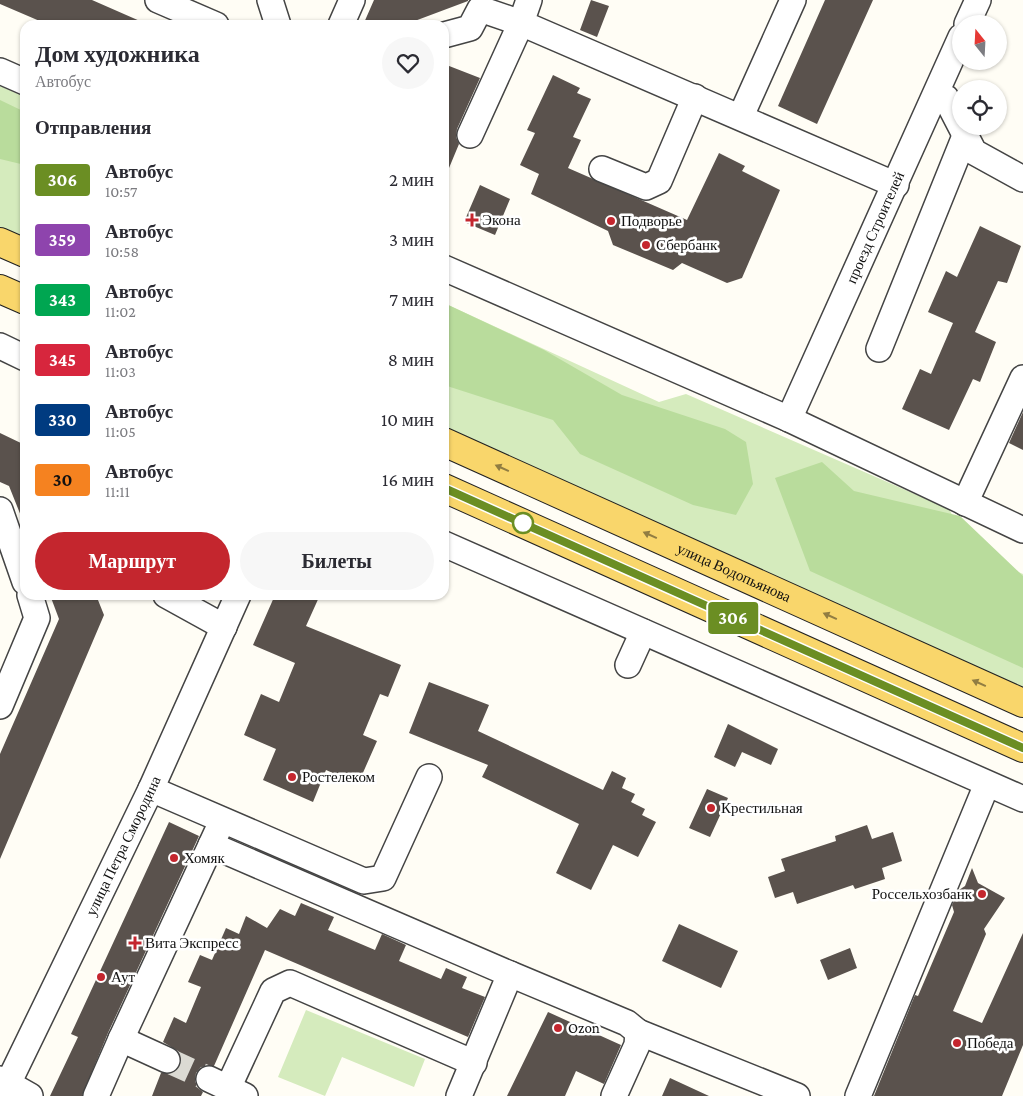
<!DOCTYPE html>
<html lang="ru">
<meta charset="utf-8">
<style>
:root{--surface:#fff;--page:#f7f7f7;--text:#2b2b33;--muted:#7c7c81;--accent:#c4262e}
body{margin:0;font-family:"Crimson Pro",serif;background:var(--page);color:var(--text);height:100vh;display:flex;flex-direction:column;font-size:19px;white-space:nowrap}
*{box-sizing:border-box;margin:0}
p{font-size:16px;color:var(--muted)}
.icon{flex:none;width:28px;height:28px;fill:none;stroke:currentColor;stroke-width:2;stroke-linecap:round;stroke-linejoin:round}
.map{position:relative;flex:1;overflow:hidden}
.panel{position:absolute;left:20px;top:20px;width:429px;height:580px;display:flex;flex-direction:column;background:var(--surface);border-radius:15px;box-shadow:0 1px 4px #0004}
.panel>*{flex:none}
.badge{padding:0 10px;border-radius:4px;font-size:18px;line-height:32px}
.needle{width:32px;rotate:342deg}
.fabs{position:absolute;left:952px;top:15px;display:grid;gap:10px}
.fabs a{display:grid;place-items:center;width:55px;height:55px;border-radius:50%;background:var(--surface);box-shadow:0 1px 4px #0004;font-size:25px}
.map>.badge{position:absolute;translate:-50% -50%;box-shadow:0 0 0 2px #fff}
h2{padding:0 15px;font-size:19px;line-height:45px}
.round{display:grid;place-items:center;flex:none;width:52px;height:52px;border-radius:26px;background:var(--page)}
.summary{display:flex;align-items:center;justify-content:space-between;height:85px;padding:0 15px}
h1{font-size:24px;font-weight:800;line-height:38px}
.primary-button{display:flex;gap:10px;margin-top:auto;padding:10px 15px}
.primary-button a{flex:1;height:58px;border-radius:30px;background:var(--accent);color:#fff;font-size:20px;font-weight:800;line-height:58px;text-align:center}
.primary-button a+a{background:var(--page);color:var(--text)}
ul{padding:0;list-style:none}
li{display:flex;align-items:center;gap:15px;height:60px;padding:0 15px}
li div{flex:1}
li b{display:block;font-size:19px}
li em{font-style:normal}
li .badge{min-width:55px;font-weight:700;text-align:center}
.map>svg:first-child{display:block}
</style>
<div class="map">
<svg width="1023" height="1096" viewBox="0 0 1023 1096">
<rect width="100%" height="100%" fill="#fffdf5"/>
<path fill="#d5ebbd" d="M 0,86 L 25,97 L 25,242 L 0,230 Z
M 444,303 L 659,402 L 686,394 L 949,509 L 972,552 L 1023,574 L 1023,688 L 444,427 Z
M 306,1010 L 425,1059 L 414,1087 L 342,1057 L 325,1096 L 278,1077 Z"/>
<path fill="#b9dc9c" d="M 0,100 L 25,112 L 25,165 L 0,159 Z
M 444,303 L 544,350 L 622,395 L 725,429 L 746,442 L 753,484 L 736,515 L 693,505 L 580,454 L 553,420 L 444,385 Z
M 822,462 L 854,491 L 960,516 L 1023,576 L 1023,668 L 810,571 L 775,478 Z"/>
<path fill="#5a524d" d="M 0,0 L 92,0 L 149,25 L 49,25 L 0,4 Z
M 374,0 L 468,0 L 468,1 L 412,22 L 411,25 L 363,25 Z
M 591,0 L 609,6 L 597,37 L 580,30 Z
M 825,0 L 873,0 L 817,124 L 778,106 Z
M 444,64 L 480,78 L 457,129 L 456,137 L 459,144 L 444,180 Z
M 553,75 L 580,88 L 577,93 L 591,99 L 573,137 L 581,140 L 568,168 L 687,220 L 719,153 L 745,166 L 742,171 L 780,190 L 742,278 L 727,283 L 682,263 L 673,270 L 613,245 L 608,231 L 531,194 L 539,174 L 520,165 L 535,133 L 527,130 Z
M 480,185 L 510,199 L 495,235 L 464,222 Z
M 980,226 L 1021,246 L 1007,283 L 998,281 L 975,332 L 996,342 L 980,382 L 973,379 L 949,430 L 902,409 L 920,369 L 931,374 L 953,323 L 928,312 L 946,271 L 957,277 Z
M 1023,412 L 1023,450 L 1009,443 Z
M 0,433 L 25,445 L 25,526 L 9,486 L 0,482 Z
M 50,595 L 96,595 L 104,615 L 0,859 L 0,754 L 59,619 Z
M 275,595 L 320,595 L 306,626 L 401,665 L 388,697 L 380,694 L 363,735 L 377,741 L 358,784 L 326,770 L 313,802 L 263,780 L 276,749 L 244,735 L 261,694 L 279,702 L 295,663 L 253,645 Z
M 429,682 L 489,705 L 478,731 L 603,790 L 612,771 L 626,778 L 622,788 L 635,794 L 631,802 L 645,809 L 642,815 L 656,822 L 638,857 L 613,845 L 591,890 L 556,873 L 579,824 L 482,777 L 488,765 L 409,733 Z
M 728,724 L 778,749 L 771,765 L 742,752 L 735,767 L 714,757 Z
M 707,789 L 728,798 L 710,837 L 689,828 Z
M 169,822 L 199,836 L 108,1033 L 82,1096 L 50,1096 L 78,1037 L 71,1034 Z
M 867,825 L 872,839 L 893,832 L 902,861 L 882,868 L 885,879 L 855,889 L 853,885 L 797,904 L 793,892 L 775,898 L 768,877 L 785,871 L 781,859 L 836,841 L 835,836 Z
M 972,868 L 978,883 L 1005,898 L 984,929 L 986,934 L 953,1011 L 982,1023 L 1023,933 L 1023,1045 L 1002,1096 L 874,1096 L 915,995 L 918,996 L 954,912 L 952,905 L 959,890 L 965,886 Z
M 301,903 L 334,917 L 328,930 L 375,950 L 382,934 L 406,945 L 399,961 L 441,979 L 446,968 L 467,977 L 462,988 L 485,997 L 468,1037 L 265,950 L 214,1066 L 201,1067 L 196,1073 L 195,1081 L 198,1088 L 203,1092 L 201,1096 L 152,1096 L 161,1073 L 175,1072 L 180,1066 L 181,1058 L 178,1051 L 163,1042 L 174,1017 L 186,1023 L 201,987 L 188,982 L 200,955 L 212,960 L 226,928 L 239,934 L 246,916 L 267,928 L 280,909 L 295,916 Z
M 679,924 L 738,951 L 721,988 L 662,961 Z
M 850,948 L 857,968 L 828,980 L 820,960 Z
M 548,1012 L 621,1045 L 604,1084 L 576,1071 L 565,1096 L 507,1096 Z
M 670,1078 L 709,1096 L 662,1096 Z"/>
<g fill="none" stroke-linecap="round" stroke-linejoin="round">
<path stroke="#dbdad3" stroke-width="25" stroke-dasharray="25 12" stroke-linecap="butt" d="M 167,1060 L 209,1079"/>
<defs>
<g id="minor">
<path d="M 158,0 L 216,25"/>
<path d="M 270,0 L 278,25"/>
<path d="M 529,0 L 521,23 L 896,185"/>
<path d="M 967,24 L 978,0"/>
<path d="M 341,25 L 352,0"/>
<path d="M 444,35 L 470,28 L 480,9 L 521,23 L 470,135"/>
<path d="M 0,71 L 25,82"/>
<path d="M 936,95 L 946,98 L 974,152 L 1023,179"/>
<path d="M 741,116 L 793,0"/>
<path d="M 602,169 L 646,187 L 659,181 L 695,97"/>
<path d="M 444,268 L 789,419 L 1023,530"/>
<path d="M 0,346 L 25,358"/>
<path d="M 879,349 L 965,136"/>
<path id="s1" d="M 789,419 L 961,37"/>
<path d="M 965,503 L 1023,378"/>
<path d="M 0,510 L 25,582"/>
<path d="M 444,544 L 1023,799"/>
<path d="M 166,595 L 224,627"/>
<path d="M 628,665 L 643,632"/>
<path d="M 0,706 L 37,618 L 30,595"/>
<path d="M 151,789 L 364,881 L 383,878 L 429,777"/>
<path d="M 211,845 L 510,974 L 459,1096"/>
<path d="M 510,974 L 627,1023 L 638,1032 L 637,1045 L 614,1096"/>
<path d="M 638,1032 L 797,1096"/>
<path d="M 121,1039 L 167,1060"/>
<path d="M 0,1079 L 30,1096"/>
<path d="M 209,1079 L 245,1096"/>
<path d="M 228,1088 L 273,991 L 290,983 L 474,1063"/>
<path id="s2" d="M 2,1096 L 151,789 L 238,595"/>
<path d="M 96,1096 L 121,1039 L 218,830"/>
<path d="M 858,1096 L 987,784"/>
</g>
<g id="major">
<path d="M 0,242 L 25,253"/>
<path d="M 0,289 L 25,300"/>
<path id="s3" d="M 444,442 L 1023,703"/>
<path d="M 444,488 L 1023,748"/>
</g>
</defs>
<use href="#minor" stroke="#444" stroke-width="28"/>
<use href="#major" stroke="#222" stroke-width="30"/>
<use href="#minor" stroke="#fff" stroke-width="25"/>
<use href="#major" stroke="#f9d66b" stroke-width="28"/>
</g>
<defs><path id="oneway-solid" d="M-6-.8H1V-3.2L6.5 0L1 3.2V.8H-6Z" transform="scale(1.25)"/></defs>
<g fill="#917d42">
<use href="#oneway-solid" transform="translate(502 468) rotate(-156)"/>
<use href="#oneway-solid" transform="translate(650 535) rotate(-156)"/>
<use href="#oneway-solid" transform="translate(830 616) rotate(-156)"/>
<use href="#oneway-solid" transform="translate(979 683) rotate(-156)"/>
</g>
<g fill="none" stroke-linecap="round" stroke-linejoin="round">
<defs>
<path id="line" d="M 444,488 L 1023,748"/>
</defs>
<use href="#line" stroke="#fff" stroke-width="11"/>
<use href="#line" stroke="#6b8e23" stroke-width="8"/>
</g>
<g fill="#c4262e" stroke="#fff" stroke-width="2">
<path d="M469.5 212.5h5v5h5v5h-5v5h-5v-5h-5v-5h5z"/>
<circle cx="611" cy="221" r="5"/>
<circle cx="646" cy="245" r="5"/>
<circle cx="292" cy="777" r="5"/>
<circle cx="711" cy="808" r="5"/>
<circle cx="174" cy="858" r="5"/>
<circle cx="982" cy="894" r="5"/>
<path d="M132.5 935.5h5v5h5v5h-5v5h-5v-5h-5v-5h5z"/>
<circle cx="101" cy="977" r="5"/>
<circle cx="558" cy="1028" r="5"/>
<circle cx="957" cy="1043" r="5"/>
</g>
<circle fill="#fff" stroke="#6b8e23" stroke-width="2.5" cx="523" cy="523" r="10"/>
<g text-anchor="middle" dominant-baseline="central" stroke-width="5" stroke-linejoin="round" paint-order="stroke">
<g font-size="15" fill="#111" stroke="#fff" text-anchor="start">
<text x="482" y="220">Экона</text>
<text x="621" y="221">Подворье</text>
<text x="656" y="245">Сбербанк</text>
<text x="302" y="777">Ростелеком</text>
<text x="721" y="808">Крестильная</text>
<text x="184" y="858">Хомяк</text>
<text x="972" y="894" text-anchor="end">Россельхозбанк</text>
<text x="145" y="943">Вита Экспресс</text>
<text x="111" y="977">Аут</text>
<text x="568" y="1028">Ozon</text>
<text x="967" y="1043">Победа</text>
</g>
<g font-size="15" fill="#111" stroke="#fff">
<text stroke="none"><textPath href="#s1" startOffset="210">проезд Строителей</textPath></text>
<text stroke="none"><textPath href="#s3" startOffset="318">улица Водопьянова</textPath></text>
<text stroke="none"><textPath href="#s2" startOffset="278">улица Петра Смородина</textPath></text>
</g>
</g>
</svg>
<div class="fabs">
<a><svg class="needle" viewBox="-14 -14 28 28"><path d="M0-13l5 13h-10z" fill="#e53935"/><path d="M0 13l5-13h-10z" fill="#7c7c81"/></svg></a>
<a><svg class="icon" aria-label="locate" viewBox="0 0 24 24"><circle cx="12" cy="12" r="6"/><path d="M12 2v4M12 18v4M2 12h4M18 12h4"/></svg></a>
</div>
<b class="badge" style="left:733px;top:618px;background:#6b8e23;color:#fff">306</b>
<section class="panel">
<div class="summary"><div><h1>Дом художника</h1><p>Автобус</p></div><a class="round"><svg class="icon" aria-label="heart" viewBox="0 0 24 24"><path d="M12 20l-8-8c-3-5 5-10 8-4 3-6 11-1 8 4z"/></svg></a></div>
<h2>Отправления</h2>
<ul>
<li><span class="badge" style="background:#6b8e23;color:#fff">306</span><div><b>Автобус</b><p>10:57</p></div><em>2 мин</em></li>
<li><span class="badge" style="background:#8e44ad;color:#fff">359</span><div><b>Автобус</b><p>10:58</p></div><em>3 мин</em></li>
<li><span class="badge" style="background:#00a651;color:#fff">343</span><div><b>Автобус</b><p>11:02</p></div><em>7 мин</em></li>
<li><span class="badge" style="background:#d7263d;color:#fff">345</span><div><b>Автобус</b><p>11:03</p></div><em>8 мин</em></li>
<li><span class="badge" style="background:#003b80;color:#fff">330</span><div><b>Автобус</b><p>11:05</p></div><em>10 мин</em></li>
<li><span class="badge" style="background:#f58220;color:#111">30</span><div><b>Автобус</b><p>11:11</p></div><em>16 мин</em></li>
</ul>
<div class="primary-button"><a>Маршрут</a><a>Билеты</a></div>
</section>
</div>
